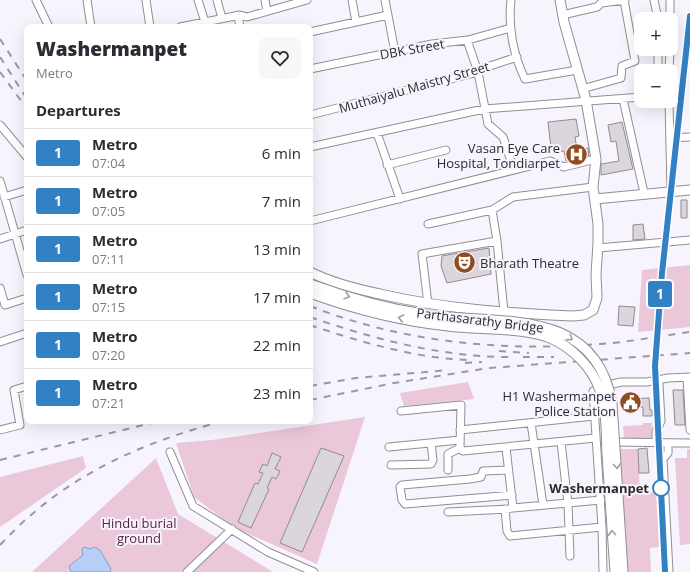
<!DOCTYPE html>
<meta charset="utf-8">
<style>
:root{--surface:#fff;--page:#f7f7f7;--text:#2b2b33;--muted:#7c7c81;--line:#e1e1e2}
body{margin:0;font-family:"Open Sans",sans-serif;background:var(--page);color:var(--text);height:100vh;display:flex;flex-direction:column;font-size:15px;white-space:nowrap}
*{box-sizing:border-box;margin:0}
p{font-size:13px;color:var(--muted)}
.icon{flex:none;width:22px;height:22px;fill:none;stroke:currentColor;stroke-width:2;stroke-linecap:round;stroke-linejoin:round}
.map{position:relative;flex:1;overflow:hidden}
.side{position:absolute;left:24px;top:24px;width:289px;height:400px;display:flex;flex-direction:column;background:var(--surface);border-radius:8px;box-shadow:0 4px 16px #0002}
.side>*{flex:none}
.badge{padding:0 8px;border-radius:3px;font-size:14px;line-height:26px}
.fabs{position:absolute;left:634px;top:12px;display:grid;gap:8px}
.fabs a{display:grid;place-items:center;width:44px;height:44px;border-radius:8px;background:var(--surface);box-shadow:0 4px 16px #0002;font-size:20px}
.map>.badge{position:absolute;translate:-50% -50%;box-shadow:0 0 0 2px #fff}
h2{padding:0 12px;font-size:15px;line-height:36px}
.round{display:grid;place-items:center;flex:none;width:42px;height:42px;border-radius:8px;background:var(--page)}
.headline{display:flex;align-items:center;justify-content:space-between;height:68px;padding:0 12px}
h1{font-size:19px;font-weight:800;line-height:30px}
ul{padding:0;list-style:none}
li{display:flex;align-items:center;gap:12px;height:48px;padding:0 12px;border-top:1px solid var(--line)}
li div{flex:1}
li b{display:block;font-size:15px}
li em{font-style:normal}
li .badge{min-width:44px;font-weight:700;text-align:center}
.map>svg:first-child{display:block}
</style>
<div class="map">
<svg width="690" height="572" viewBox="0 0 690 572">
<rect width="100%" height="100%" fill="#f8f4fd"/>
<path fill="#eac7d9" d="M 690,265 L 690,327 L 638,332 L 642,270 Z
M 468,382 L 474,399 L 404,406 L 400,393 Z
M 365,417 L 317,564 L 233,527 L 194,497 L 176,443 L 212,440 Z
M 643,423 L 652,423 L 653,439 L 624,438 L 623,426 L 643,425 Z
M 620,449 L 638,449 L 640,493 L 656,492 L 659,547 L 650,548 L 651,572 L 628,572 Z
M 687,449 L 690,449 L 690,544 L 680,545 L 675,458 L 687,458 Z
M 83,456 L 86,468 L 0,527 L 0,477 Z
M 156,458 L 178,514 L 273,572 L 32,572 Z"/>
<path fill="#b7cff8" stroke="#8d9ebb" d="M 84,547 L 90,549 L 94,547 L 100,550 L 111,569 L 110,572 L 71,572 L 69,566 L 83,555 L 82,549 Z"/>
<path fill="#dbd5dc" stroke="#918b91" d="M 576,119 L 579,136 L 575,137 L 577,150 L 588,148 L 589,156 L 566,161 L 564,151 L 553,152 L 553,149 L 551,148 L 548,122 Z
M 622,122 L 633,169 L 601,175 L 601,164 L 619,161 L 616,141 L 611,142 L 608,125 Z
M 681,200 L 687,200 L 687,218 L 681,218 Z
M 643,224 L 645,239 L 633,240 L 633,225 Z
M 489,248 L 491,274 L 447,283 L 441,266 L 442,256 Z
M 619,306 L 635,307 L 633,326 L 618,325 Z
M 673,390 L 683,390 L 685,425 L 675,425 Z
M 649,398 L 650,410 L 652,410 L 652,416 L 643,416 L 643,407 L 625,408 L 625,399 Z
M 321,448 L 344,456 L 302,552 L 280,543 Z
M 647,448 L 649,473 L 639,473 L 638,449 Z
M 272,453 L 281,457 L 275,469 L 280,471 L 276,479 L 272,477 L 267,488 L 269,489 L 251,528 L 238,522 L 255,483 L 258,484 L 263,473 L 259,472 L 263,464 L 267,466 Z"/>
<g fill="none" stroke-linecap="round" stroke-linejoin="round">
<defs>
<path id="minor" d="M 36,0 L 49,27
M 87,0 L 91,27
M 146,0 L 150,27
M 198,0 L 205,22
M 217,0 L 222,18
M 265,0 L 267,11
M 352,0 L 356,22
M 385,0 L 395,52
M 511,0 C 508,26 513,55 525,79 L 577,70
M 654,0 L 658,19
M 562,15 L 597,7 L 601,3 L 625,0
M 238,16 L 240,27
M 670,19 L 670,0
M 180,27 L 240,15 L 247,17 L 307,0
M 310,32 L 388,15
M 467,40 L 478,72 L 488,124 L 503,137 L 514,170
M 310,69 L 432,44 L 468,40 L 507,29 L 510,29 L 511,32
M 656,71 L 658,71 L 658,49
M 669,71 L 670,49
M 582,89 L 621,78 L 622,66 L 635,61 L 624,0
M 623,99 L 644,193
M 669,101 L 671,191
M 310,115 L 478,72 L 481,69 L 517,57
M 0,125 L 27,157
M 377,133 L 400,199
M 670,138 L 690,137
M 310,147 L 484,109 L 641,97
M 387,165 L 446,150
M 0,181 L 27,275
M 4,197 L 27,190
M 492,210 L 497,241 L 504,312
M 310,221 L 550,161 L 564,167 L 596,159
M 428,224 L 492,210 L 513,197 L 593,187
M 0,239 L 27,230
M 598,248 L 690,240
M 0,288 L 5,305 L 27,298
M 428,304 L 422,254 L 497,241
M 0,342 L 27,333
M 687,378 L 690,430
M 401,411 L 461,405 L 460,448 L 463,451 L 596,438
M 531,423 L 543,505
M 0,430 L 20,425 L 14,390 L 27,386
M 460,430 L 594,416
M 561,442 L 568,504 L 570,556
M 611,442 L 690,443
M 656,443 L 656,432 L 661,421 L 659,384
M 668,443 L 668,453 L 663,459 L 669,572
M 389,447 L 460,440
M 506,448 L 513,508 L 601,500
M 170,452 L 193,506 L 268,552 L 314,572
M 391,465 L 431,464 L 433,460 L 431,443
M 448,470 L 448,454 L 460,448
M 508,470 L 483,471 L 481,477 L 470,479 L 402,485 L 400,487 L 402,500 L 405,504 L 512,495
M 505,509 L 507,531 L 510,536 L 602,527
M 448,512 L 509,509
M 187,572 L 232,529
M 603,572 L 602,527 L 593,391 L 608,385 L 621,382 L 647,382 L 668,378 L 690,377"/>
<path id="major" d="M 595,199 L 690,190
M 310,272 C 332,283 356,289 380,294 C 444,309 508,313 573,316 L 584,315 L 593,310 L 597,298 L 596,274 L 598,244 L 598,224 L 593,187 L 596,159 L 586,100 L 564,22 L 560,0"/>
</defs>
<use href="#minor" stroke="#918e95" stroke-width="9"/>
<use href="#major" stroke="#918e95" stroke-width="11"/>
<use href="#minor" stroke="#fff" stroke-width="7"/>
<use href="#major" stroke="#fff" stroke-width="9"/>
<path stroke="#9b999f" stroke-width="2" stroke-dasharray="7 7" stroke-linecap="butt" d="M 0,39 L 27,81
M 0,57 L 27,99
M 0,72 L 27,109
M 310,306 C 401,342 502,352 600,344 C 630,342 660,336 690,332
M 310,317 C 374,339 441,357 509,357
M 310,325 C 360,342 418,359 471,360
M 499,351 L 529,353
M 523,357 L 554,357
M 465,363 L 482,362
M 310,386 L 356,378 L 449,370
M 310,400 L 394,383 L 489,368 L 690,353
M 0,460 L 160,421
M 0,545 C 10,535 20,524 31,515 C 86,467 154,439 224,421"/>
<defs>
<path id="major-bridge" d="M 310,284 C 348,298 388,309 428,315 C 501,325 595,306 612,403 L 623,572
M 310,293 C 354,309 401,321 448,326 C 477,330 524,327 550,338 C 572,347 593,368 600,391 C 607,411 606,434 607,454 C 610,494 612,533 615,572"/>
</defs>
<use href="#major-bridge" stroke="#918e95" stroke-width="11" stroke-linecap="butt"/>
<use href="#major-bridge" stroke="#fff" stroke-width="9"/>
</g>
<defs><path id="oneway-chevron" d="M-2-3.5L2.5 0L-2 3.5" fill="none" stroke-width="1.6" stroke-linecap="round" stroke-linejoin="round"/></defs>
<g stroke="#a09fa0">
<use href="#oneway-chevron" transform="translate(347 296) rotate(16)"/>
<use href="#oneway-chevron" transform="translate(401 318) rotate(-168)"/>
<use href="#oneway-chevron" transform="translate(570 338) rotate(33)"/>
<use href="#oneway-chevron" transform="translate(617 466) rotate(86)"/>
<use href="#oneway-chevron" transform="translate(612 533) rotate(-94)"/>
</g>
<g fill="none" stroke-linecap="round" stroke-linejoin="round">
<defs>
<path id="line" d="M 665,572 L 655,366 L 662,273 L 690,16"/>
</defs>
<use href="#line" stroke="#fff" stroke-width="9"/>
<use href="#line" stroke="#3281c4" stroke-width="6"/>
</g>
<defs>
<symbol id="hospital-disc" viewBox="-11 -11 22 22"><circle r="9.5" fill="#914d20" stroke="#f8f4fd"/><path d="M-5-5h3v3.5h4V-5h3V5h-3V1.5h-4V5h-3Z" fill="#fff"/></symbol>
<symbol id="theatre-disc" viewBox="-11 -11 22 22"><circle r="9.5" fill="#914d20" stroke="#f8f4fd"/><path d="M-5-5.5Q0-4 5-5.5V0Q5 5 0 6Q-5 5-5 0ZM-3.3-2.5H-1v1.5H-3.3ZM1-2.5H3.3v1.5H1ZM-2.8 1Q0 5.5 2.8 1Z" fill="#fff"/></symbol>
<symbol id="civic-disc" viewBox="-11 -11 22 22"><circle r="9.5" fill="#914d20" stroke="#f8f4fd"/><path d="M-.6-6.5H3V-4.5H.6V-3L4-1V1h2V6H-6V1h2V-1L-.6-3ZM-1.2 2.5V6h2.4V2.5Z" fill="#fff"/></symbol>
</defs>
<g fill-rule="evenodd">
<use href="#hospital-disc" x="564" y="142" width="25" height="25"/>
<use href="#theatre-disc" x="452" y="250" width="25" height="25"/>
<use href="#civic-disc" x="618" y="390" width="25" height="25"/>
</g>
<circle fill="#fff" stroke="#3281c4" stroke-width="2" cx="661" cy="488" r="8"/>
<g text-anchor="middle" dominant-baseline="central" stroke-width="4" stroke-linejoin="round" paint-order="stroke">
<g font-size="13" fill="#2b2a2d" stroke="#f8f4fd">
<text transform="translate(412 49) rotate(-10)">DBK Street</text>
<text transform="translate(414 87) rotate(-16)">Muthaiyalu Maistry Street</text>
<text transform="translate(480 320) rotate(7)">Parthasarathy Bridge</text>
</g>
<g font-size="13" fill="#2b2a2d" stroke="#f8f4fd" text-anchor="end">
<text x="560" y="148">Vasan Eye Care<tspan x="560" dy="15">Hospital, Tondiarpet</tspan></text>
<text x="480" y="263" text-anchor="start">Bharath Theatre</text>
<text x="616" y="396">H1 Washermanpet<tspan x="616" dy="15">Police Station</tspan></text>
</g>
<g font-size="13" font-weight="bold" fill="#2b2a2d" stroke="#f8f4fd" text-anchor="end">
<text x="649" y="488">Washermanpet</text>
</g>
<g font-size="13" fill="#541c3e" stroke="#f8f4fd">
<text x="139" y="523">Hindu burial<tspan x="139" dy="15">ground</tspan></text>
</g>
</g>
</svg>
<div class="fabs">
<a>+</a>
<a>−</a>
</div>
<b class="badge" style="left:660px;top:294px;background:#3281c4;color:#fff">1</b>
<section class="side">
<div class="headline"><div><h1>Washermanpet</h1><p>Metro</p></div><a class="round"><svg class="icon" aria-label="heart" viewBox="0 0 24 24"><path d="M12 20l-8-8c-3-5 5-10 8-4 3-6 11-1 8 4z"/></svg></a></div>
<h2>Departures</h2>
<ul>
<li><span class="badge" style="background:#3281c4;color:#fff">1</span><div><b>Metro</b><p>07:04</p></div><em>6 min</em></li>
<li><span class="badge" style="background:#3281c4;color:#fff">1</span><div><b>Metro</b><p>07:05</p></div><em>7 min</em></li>
<li><span class="badge" style="background:#3281c4;color:#fff">1</span><div><b>Metro</b><p>07:11</p></div><em>13 min</em></li>
<li><span class="badge" style="background:#3281c4;color:#fff">1</span><div><b>Metro</b><p>07:15</p></div><em>17 min</em></li>
<li><span class="badge" style="background:#3281c4;color:#fff">1</span><div><b>Metro</b><p>07:20</p></div><em>22 min</em></li>
<li><span class="badge" style="background:#3281c4;color:#fff">1</span><div><b>Metro</b><p>07:21</p></div><em>23 min</em></li>
</ul>
</section>
</div>
